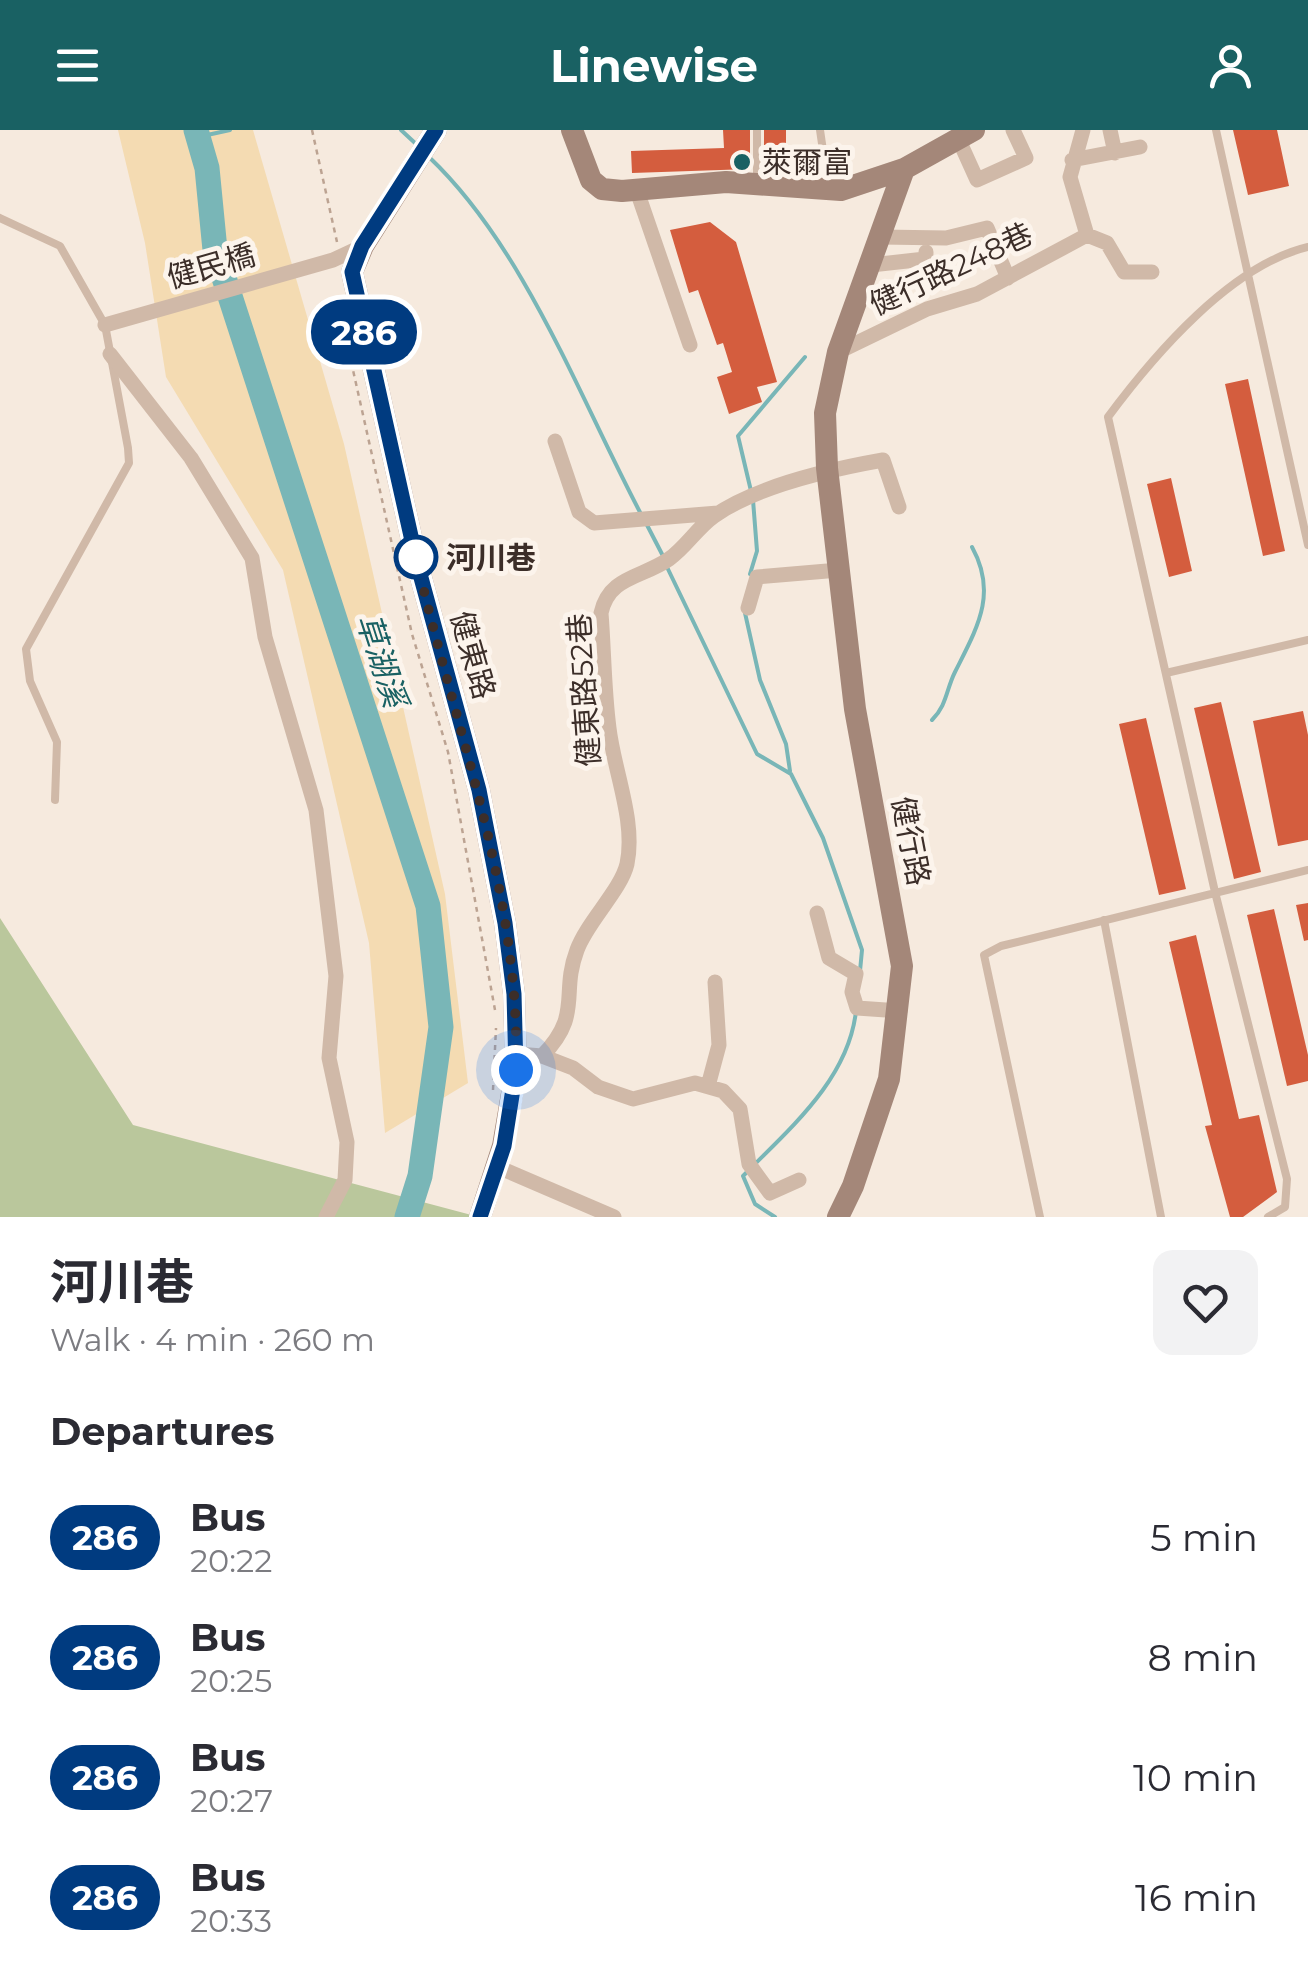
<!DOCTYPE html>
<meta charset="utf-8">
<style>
:root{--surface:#fff;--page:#f2f2f3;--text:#2b2b33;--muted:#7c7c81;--accent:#196163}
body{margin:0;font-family:Montserrat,"Noto Sans TC",sans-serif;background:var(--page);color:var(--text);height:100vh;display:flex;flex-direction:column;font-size:38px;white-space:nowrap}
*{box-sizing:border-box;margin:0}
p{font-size:32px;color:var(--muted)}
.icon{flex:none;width:55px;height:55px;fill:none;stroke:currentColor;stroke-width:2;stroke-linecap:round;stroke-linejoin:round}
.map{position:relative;height:1087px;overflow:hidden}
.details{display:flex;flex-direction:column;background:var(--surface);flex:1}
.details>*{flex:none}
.badge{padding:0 20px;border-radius:32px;font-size:35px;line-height:65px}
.you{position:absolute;width:50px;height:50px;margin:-25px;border:8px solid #fff;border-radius:50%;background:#1a73e8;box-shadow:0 0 0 15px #1a73e833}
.map>.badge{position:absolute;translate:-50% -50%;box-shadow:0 0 0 5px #fff}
h2{padding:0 50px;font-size:38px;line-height:90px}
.round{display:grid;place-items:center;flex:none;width:105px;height:105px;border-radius:20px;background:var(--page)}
.headline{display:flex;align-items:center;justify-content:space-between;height:170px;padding:0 50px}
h1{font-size:48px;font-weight:700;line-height:75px}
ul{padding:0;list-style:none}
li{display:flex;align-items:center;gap:30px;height:120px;padding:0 50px}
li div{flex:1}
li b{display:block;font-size:38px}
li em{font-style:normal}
li .badge{min-width:110px;font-weight:700;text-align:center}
header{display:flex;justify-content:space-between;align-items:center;height:130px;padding:0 50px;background:var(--accent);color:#fff;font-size:45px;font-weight:700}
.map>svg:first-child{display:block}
</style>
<header><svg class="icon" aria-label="menu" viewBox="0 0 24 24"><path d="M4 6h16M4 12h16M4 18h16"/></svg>Linewise<svg class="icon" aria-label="person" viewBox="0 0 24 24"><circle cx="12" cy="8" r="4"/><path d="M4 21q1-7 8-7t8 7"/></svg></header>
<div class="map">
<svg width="1308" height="1087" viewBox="0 0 1308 1087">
<rect width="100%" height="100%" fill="#f6eade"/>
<path fill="#bac79c" d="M 0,788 L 133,995 L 479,1087 L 0,1087 Z"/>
<path fill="#f4dbb2" d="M 118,0 L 253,0 L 344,314 L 445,764 L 468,953 L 385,1003 L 369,813 L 283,440 L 166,247 L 145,113 Z"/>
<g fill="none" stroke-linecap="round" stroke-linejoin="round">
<path stroke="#79b6b7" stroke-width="4" d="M 401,0 L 415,13
M 198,7 L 230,0
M 429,27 C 525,118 580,269 642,386
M 751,361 L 738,306 L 805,227
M 647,395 L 663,426
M 666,435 L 757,624 L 791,644 L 823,708 L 862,820 L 860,841
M 750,444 L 757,421 L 753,370
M 745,483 L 760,550 L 786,614 L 790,641
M 932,590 C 947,575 946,560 955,542 C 977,498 998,464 972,417
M 754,1035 C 797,992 849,945 856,881
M 747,1042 L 743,1046 L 755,1074 L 775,1087"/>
<path stroke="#79b6b7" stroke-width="25" d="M 196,0 L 207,38 L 215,120 L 428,776 L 441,897 L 420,1046 L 407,1087"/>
</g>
<path fill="#d45d3e" d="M 723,0 L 750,0 L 750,39 L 632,43 L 631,21 L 724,18 Z
M 764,0 L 786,0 L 786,21 L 816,21 L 818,43 L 764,40 Z
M 1233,0 L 1277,0 L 1289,56 L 1248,65 Z
M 710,92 L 736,112 L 777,252 L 757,257 L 762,272 L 729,284 L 717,247 L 732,242 L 723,213 L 717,215 L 698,160 L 689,163 L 670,100 Z
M 1248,249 L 1285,421 L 1263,426 L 1225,254 Z
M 1171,348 L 1192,441 L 1169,447 L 1147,354 Z
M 1221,572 L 1261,742 L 1234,749 L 1194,578 Z
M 1303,581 L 1308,605 L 1308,710 L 1278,716 L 1253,591 Z
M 1146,588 L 1186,759 L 1159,765 L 1119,594 Z
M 1308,773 L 1308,810 L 1304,811 L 1296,775 Z
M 1274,779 L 1308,925 L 1308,951 L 1287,956 L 1247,785 Z
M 1196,805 L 1239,989 L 1259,985 L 1277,1062 L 1243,1087 L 1230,1087 L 1205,996 L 1212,995 L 1169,812 Z"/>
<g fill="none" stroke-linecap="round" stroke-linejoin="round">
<path stroke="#bca392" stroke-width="2.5" stroke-dasharray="5 5" stroke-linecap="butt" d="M 312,0 L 337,112
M 338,173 L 412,504 L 448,622 L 495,880
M 493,960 L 496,898"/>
<path stroke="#d0b9a8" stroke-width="8" d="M 820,0 L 828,55
M 1216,0 L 1308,415
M 757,49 L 757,0
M 0,88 L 60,116 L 105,195 L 128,318 L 129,333 L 26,519 L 30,551 L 57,612 L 55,670
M 1166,543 L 1308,510
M 1104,790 L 1161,1087
M 1040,1087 L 984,825 L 1001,816 L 1308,740
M 1268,1087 L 1285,1077 L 1287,1049 L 1215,762 L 1108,287 C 1154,225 1231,135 1308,117"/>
<path stroke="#d0b9a8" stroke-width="15" d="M 1083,0 L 1070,47 L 1087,105 L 1107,113 L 1124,142 L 1152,142
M 1110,0 L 1115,23
M 958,8 L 977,50 L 1026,28 L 1013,0
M 1072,30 L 1140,17
M 637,61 L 690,215
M 881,107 L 946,108 L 987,98 L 1008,148
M 871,135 L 925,129
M 925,157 L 926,122
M 105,195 L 333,130 L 363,116
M 838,222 L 927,179 L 977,164 L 1087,105
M 110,224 L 191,328 L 252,428 L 265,507 L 316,680 L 336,846 L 329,928 L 347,1012 L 345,1050 L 326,1087
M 555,311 L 579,382 L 594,393 L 718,383
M 748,478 L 757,447 L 839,440
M 817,783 L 829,828 L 856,844 L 852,862 L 857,878 L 900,881
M 517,924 L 542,926 L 573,938 L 598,957 L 633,969 L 695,953 L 723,961 L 740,979 L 749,1034 L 770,1063 L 799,1050
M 542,926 C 583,884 560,865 577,820 C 587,792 621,760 627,734 C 636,691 614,641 609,598 C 604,560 604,521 601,483 C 609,446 642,448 669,429 C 686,417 697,398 714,386 C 757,356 832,339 883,330 L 899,377
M 708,956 L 719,915 L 715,852
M 498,1037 L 614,1087"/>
<path stroke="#a48779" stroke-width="22" d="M 436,0 L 363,116 L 352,142 L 417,433 L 479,660 L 505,793 L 514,864 L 516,940 L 503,1016 L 480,1087
M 572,0 L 591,50 L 602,59 L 622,61 L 726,52 L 841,60 L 904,39 L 974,0
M 838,1087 L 853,1056 L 889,949 L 902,836 L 855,579 L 827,338 L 825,283 L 838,222 L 904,39"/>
</g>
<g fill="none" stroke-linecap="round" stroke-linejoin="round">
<defs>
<path id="line" d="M 436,0 L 362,116 L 352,142 L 417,433 L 479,660 L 505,793 L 514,864 L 516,940 L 504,1016 L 480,1087"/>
</defs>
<use href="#line" stroke="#fff" stroke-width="22"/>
<use href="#line" stroke="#003b80" stroke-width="15"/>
<path stroke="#3c2e29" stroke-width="10" stroke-dasharray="0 18" d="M 416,427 C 454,597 521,764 516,940"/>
</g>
<circle fill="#196163" stroke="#fcf4ec" stroke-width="4" cx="742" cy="32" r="10"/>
<circle fill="#fff" stroke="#003b80" stroke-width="5" cx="416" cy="427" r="20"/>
<g text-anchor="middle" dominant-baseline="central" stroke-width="10" stroke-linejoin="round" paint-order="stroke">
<g font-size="30" fill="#3c2e29" stroke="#fcf4ec" text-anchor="start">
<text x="762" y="32">萊爾富</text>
</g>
<g font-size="30" fill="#3c2e29" stroke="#fcf4ec">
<text transform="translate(211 136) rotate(-16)">健民橋</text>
<text transform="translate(951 139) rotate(-25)">健行路248巷</text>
<text transform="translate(473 525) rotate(74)">健東路</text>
<text transform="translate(584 560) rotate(-94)">健東路52巷</text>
<text transform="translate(911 711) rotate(79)">健行路</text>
</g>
<g font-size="30" font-weight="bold" fill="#3c2e29" stroke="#fcf4ec" text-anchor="start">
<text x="446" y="427">河川巷</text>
</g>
<g font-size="32" font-style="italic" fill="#196163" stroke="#fcf4ec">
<text transform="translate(382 530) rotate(72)">草湖溪</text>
</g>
</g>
</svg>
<div class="you" style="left:516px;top:940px"></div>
<b class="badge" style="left:364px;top:202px;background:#003b80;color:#fff">286</b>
</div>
<section class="details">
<div class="headline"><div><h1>河川巷</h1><p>Walk · 4 min · 260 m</p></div><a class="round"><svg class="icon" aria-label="heart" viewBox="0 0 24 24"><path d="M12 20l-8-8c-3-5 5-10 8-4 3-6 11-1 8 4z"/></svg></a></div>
<h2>Departures</h2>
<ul>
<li><span class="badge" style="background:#003b80;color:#fff">286</span><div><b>Bus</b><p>20:22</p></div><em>5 min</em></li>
<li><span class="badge" style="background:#003b80;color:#fff">286</span><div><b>Bus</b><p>20:25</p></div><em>8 min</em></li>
<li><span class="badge" style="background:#003b80;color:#fff">286</span><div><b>Bus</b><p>20:27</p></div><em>10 min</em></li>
<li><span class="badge" style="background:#003b80;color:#fff">286</span><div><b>Bus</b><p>20:33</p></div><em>16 min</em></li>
</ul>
</section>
